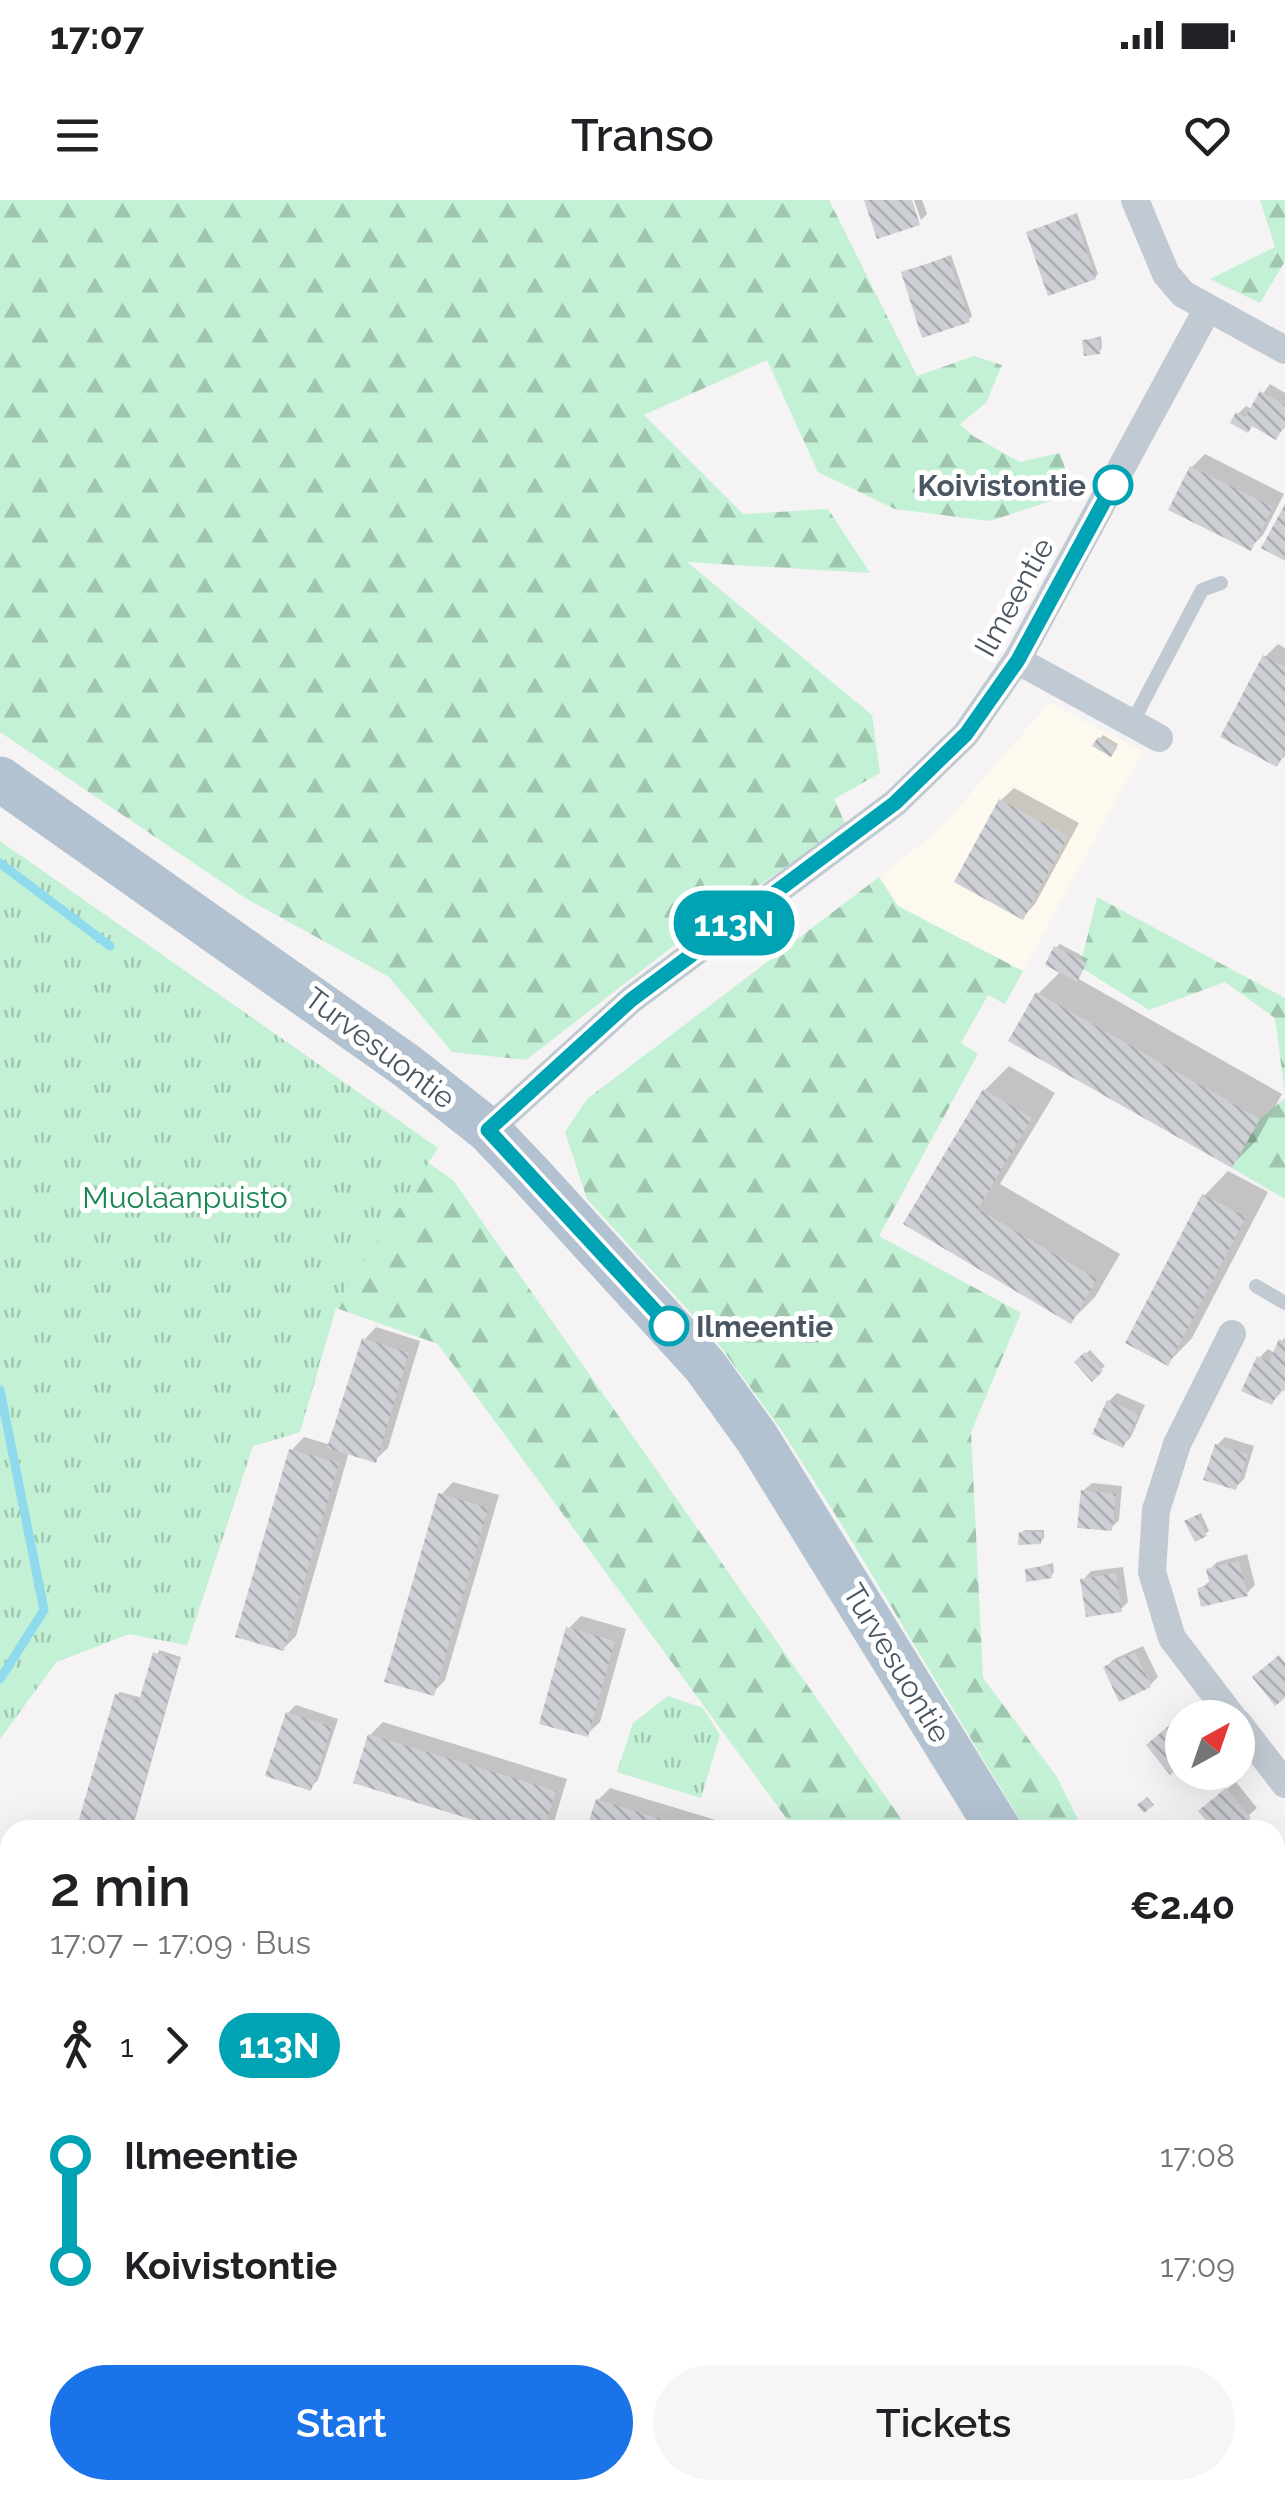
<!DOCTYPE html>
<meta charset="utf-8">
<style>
:root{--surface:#fff;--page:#f6f6f6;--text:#202124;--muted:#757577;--accent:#1a73e8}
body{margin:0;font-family:Raleway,sans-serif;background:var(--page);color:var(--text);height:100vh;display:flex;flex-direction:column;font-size:38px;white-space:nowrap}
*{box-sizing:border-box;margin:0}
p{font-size:32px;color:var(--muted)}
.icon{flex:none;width:55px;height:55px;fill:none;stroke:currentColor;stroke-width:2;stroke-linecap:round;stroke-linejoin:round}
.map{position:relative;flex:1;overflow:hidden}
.details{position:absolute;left:0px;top:1620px;width:1285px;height:680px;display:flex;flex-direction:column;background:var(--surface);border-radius:30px 30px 0 0;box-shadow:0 10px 40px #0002}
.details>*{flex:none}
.badge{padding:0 20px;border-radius:32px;font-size:35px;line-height:65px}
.needle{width:65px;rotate:40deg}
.buttons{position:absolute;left:1165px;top:1500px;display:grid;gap:20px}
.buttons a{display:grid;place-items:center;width:90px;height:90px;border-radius:50%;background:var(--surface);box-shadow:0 10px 40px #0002;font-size:50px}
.map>.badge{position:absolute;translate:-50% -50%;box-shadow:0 0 0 5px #fff}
.legs{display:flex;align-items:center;gap:15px;height:110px;padding:0 50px;font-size:32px}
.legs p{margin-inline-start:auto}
.overview{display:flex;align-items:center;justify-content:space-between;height:170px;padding:0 50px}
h1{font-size:55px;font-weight:600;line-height:75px}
.action{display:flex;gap:20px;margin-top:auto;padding:20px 50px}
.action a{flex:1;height:115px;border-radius:60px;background:var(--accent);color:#fff;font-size:40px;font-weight:600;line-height:115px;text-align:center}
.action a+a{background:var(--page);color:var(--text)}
ul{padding:0 50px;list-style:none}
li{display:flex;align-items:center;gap:35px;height:110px;font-size:38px}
li i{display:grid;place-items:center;width:15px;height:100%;margin:0 12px;background:currentColor}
li i::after{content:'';width:25px;height:25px;margin:-12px;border:8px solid;border-radius:50%;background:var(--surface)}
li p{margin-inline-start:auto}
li:first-child i{background:linear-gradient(#0000 50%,currentColor 0)}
li:last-child i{background:linear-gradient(currentColor 50%,#0000 0)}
.status{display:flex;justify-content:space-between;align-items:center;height:70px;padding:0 50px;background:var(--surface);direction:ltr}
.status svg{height:28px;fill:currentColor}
header{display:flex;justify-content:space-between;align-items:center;height:130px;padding:0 50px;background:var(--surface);font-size:45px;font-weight:600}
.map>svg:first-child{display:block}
</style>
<div class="status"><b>17:07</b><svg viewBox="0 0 49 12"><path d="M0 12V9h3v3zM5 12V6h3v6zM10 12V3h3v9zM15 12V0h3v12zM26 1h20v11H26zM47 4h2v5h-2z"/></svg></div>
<header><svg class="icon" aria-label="menu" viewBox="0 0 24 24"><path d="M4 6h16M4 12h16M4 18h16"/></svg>Transo<svg class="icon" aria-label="heart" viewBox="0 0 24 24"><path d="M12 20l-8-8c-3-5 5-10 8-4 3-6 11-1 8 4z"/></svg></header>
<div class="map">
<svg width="1285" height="2300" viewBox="0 0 1285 2300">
<defs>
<pattern id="forest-firs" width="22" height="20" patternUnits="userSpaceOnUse" patternTransform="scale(2.5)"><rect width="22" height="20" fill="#c3f1d5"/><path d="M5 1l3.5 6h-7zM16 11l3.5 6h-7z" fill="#a0c6b0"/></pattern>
<pattern id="park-tufts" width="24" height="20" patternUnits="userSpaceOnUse" patternTransform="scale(2.5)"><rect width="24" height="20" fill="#c3f1d5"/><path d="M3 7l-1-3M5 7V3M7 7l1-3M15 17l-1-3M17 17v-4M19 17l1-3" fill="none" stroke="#a0c6b0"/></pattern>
<pattern id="building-back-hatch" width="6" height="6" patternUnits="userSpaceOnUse" patternTransform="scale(2.5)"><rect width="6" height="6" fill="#cdcfd5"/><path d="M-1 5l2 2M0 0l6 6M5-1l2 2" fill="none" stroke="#a8abb0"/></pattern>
</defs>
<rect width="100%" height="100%" fill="#f5f3f3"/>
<path fill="#fdf9ef" d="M 1049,503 L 1143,551 L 1023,771 L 898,706 L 879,677 L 938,631 Z"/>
<path fill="url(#forest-firs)" d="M 0,0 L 829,0 L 917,176 L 974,156 L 1002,165 L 986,203 L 960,224 L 973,236 L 1020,262 L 1060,253 L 1070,283 L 1063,297 L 990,321 L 895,309 L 818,272 L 767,160 L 644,215 L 743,314 L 828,309 L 870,373 L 687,362 L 872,515 L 880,573 L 834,599 L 846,625 L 690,733 L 526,860 L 452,852 L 389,777 L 247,699 L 0,532 Z
M 1260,0 L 1285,0 L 1285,61 L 1260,103 L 1210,79 L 1275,47 Z
M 0,665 L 453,980 L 909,1630 L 795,1630 L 438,1144 L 336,1108 L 300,1232 L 253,1246 L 187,1445 L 129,1434 L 56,1462 L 0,1539 Z
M 879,677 L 898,706 L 1023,771 L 1005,804 L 988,795 L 961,843 L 978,854 L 879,1036 L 1021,1113 L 971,1232 L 983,1478 L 1057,1577 L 1083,1630 L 1026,1630 L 842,1325 L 780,1228 L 717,1142 L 587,999 L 565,932 L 587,899 Z
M 1097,697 L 1285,798 L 1285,894 L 1275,818 L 1225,782 L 1149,810 L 1080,767 Z
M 1285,898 L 1285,999 L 1232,968 L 1260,919 Z
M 1275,1878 L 1285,1891 L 1285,1961 L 1275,1954 Z
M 1275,2093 L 1285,2105 L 1285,2226 L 1275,2223 Z"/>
<path fill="url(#park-tufts)" d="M 0,641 L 438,948 L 335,1107 L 300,1232 L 253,1246 L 187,1445 L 129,1434 L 56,1462 L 0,1539 Z
M 668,1496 L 703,1508 L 720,1535 L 701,1598 L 617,1572 L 633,1523 Z
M 10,2163 L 10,2290 L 387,2290 L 401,2300 L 0,2300 L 0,2177 Z"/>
<path fill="#0003" d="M 914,0 L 922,0 L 927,14 L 921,20 Z
M 1077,13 L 1098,74 L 1095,77 L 1029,32 Z
M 951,55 L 972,116 L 968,120 L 904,73 Z
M 1101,136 L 1102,148 L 1099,152 L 1084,141 Z
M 1270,184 L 1285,193 L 1285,227 L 1276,237 L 1254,224 L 1248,230 L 1238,214 L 1246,206 L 1252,209 Z
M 1205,254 L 1284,294 L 1263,335 L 1250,348 L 1171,309 L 1192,267 Z
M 1278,444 L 1285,448 L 1285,556 L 1276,564 L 1265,457 Z
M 1103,535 L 1118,544 L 1114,551 L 1100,538 Z
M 1014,588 L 1079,623 L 1035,704 L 1023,717 L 1001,600 Z
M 1060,744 L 1088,759 L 1077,778 L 1282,894 L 1256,941 L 1232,965 L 1038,794 L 1061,771 L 1056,748 Z
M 1009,866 L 1055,893 L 1000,984 L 1120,1054 L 1095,1097 L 1071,1121 L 906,1023 L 985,890 Z
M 1228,971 L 1268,992 L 1192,1138 L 1168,1163 L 1204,996 Z
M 376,1127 L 420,1141 L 388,1248 L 375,1260 L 349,1252 L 296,1436 L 283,1449 L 292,1250 L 304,1237 L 331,1245 L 364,1140 Z
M 1285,1137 L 1285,1188 L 1272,1202 L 1260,1157 L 1268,1149 L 1275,1153 Z
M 1090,1150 L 1105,1166 L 1092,1178 L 1077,1162 Z
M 1117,1193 L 1145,1205 L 1131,1237 L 1123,1245 L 1109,1201 Z
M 1225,1237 L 1254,1246 L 1244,1279 L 1236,1287 L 1217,1245 Z
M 453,1282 L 499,1295 L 445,1480 L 433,1493 L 441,1295 Z
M 1092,1283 L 1122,1286 L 1119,1320 L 1111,1328 L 1083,1291 Z
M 1201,1313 L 1209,1331 L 1205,1334 L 1191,1318 Z
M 1025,1330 L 1044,1330 L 1044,1338 L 1040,1342 L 1021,1333 Z
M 1247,1354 L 1255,1385 L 1247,1393 L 1200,1389 L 1211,1380 L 1209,1370 L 1217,1362 Z
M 1053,1363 L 1054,1372 L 1051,1376 L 1027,1370 Z
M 1123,1367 L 1128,1402 L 1120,1410 L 1083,1380 L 1091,1371 Z
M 581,1416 L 626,1429 L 600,1522 L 587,1534 L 568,1429 Z
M 1143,1446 L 1158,1477 L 1150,1485 L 1106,1467 L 1114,1459 Z
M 159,1450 L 181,1457 L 132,1630 L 79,1630 L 117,1495 L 120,1492 L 143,1498 Z
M 296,1505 L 338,1519 L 318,1580 L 310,1588 L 288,1513 Z
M 1182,1517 L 1182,1561 L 1170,1571 L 1157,1537 Z
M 383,1522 L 567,1579 L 553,1625 L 548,1630 L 515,1630 L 370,1535 Z
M 1236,1582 L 1257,1608 L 1232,1630 L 1217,1630 L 1210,1603 Z
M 610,1588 L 749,1630 L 589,1630 L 598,1600 Z
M 1163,1619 L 1172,1630 L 1149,1630 Z
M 0,2110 L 10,2117 L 10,2147 L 0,2161 Z
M 911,2290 L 990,2290 L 987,2300 L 918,2300 Z
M 1144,2290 L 1176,2290 L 1193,2294 L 1191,2300 L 1140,2300 Z"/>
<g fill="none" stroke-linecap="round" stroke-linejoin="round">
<path stroke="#90daee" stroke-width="9" d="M 0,663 L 110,746
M 0,1190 L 44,1410 L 0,1479"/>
</g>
<path fill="url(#building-back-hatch)" d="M 864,0 L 912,0 L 920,25 L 877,39 Z
M 1074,15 L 1096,79 L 1048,96 L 1026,32 Z
M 948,57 L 970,122 L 922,138 L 901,72 Z
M 1098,138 L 1100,154 L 1084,156 L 1082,140 Z
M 1260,191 L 1285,205 L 1285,224 L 1276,240 L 1252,226 L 1248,233 L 1230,223 L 1236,212 L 1245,217 Z
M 1190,266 L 1273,307 L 1251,351 L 1168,310 Z
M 1285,304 L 1285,361 L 1261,348 Z
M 1263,455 L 1285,467 L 1285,552 L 1277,567 L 1220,537 Z
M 1098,537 L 1117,548 L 1111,557 L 1092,546 Z
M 999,599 L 1068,636 L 1023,720 L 954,682 Z
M 1054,746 L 1087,763 L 1077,782 L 1045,765 Z
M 1036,792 L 1260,919 L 1232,968 L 1008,841 Z
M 983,889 L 1032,918 L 978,1009 L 1097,1079 L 1071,1124 L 903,1024 Z
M 1202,994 L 1246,1017 L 1168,1166 L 1125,1143 Z
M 362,1138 L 409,1153 L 376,1263 L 327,1248 Z
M 1279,1139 L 1285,1142 L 1285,1191 L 1280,1188 L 1272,1205 L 1241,1191 L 1257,1156 L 1269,1162 Z
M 1085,1152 L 1103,1171 L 1092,1182 L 1074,1162 Z
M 1107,1200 L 1139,1214 L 1123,1248 L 1092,1234 Z
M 1215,1244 L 1248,1254 L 1236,1290 L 1203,1280 Z
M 289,1249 L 339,1263 L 284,1451 L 235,1437 Z
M 1081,1290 L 1116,1294 L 1112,1331 L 1077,1328 Z
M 438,1293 L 488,1308 L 434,1496 L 384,1482 Z
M 1197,1315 L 1207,1336 L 1195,1342 L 1184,1321 Z
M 1019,1332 L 1042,1332 L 1041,1344 L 1018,1345 Z
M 1239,1361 L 1248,1396 L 1201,1407 L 1197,1388 L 1210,1385 L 1206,1369 Z
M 1050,1365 L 1052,1378 L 1026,1382 L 1025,1369 Z
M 1116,1373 L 1122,1412 L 1086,1417 L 1080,1379 Z
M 566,1427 L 615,1441 L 588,1537 L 539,1524 Z
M 153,1452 L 179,1460 L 131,1630 L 76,1630 L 115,1494 L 139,1501 Z
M 1135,1452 L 1151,1487 L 1119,1502 L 1103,1467 Z
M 1279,1455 L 1285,1463 L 1285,1498 L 1275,1506 L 1252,1477 Z
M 286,1512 L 332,1527 L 311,1591 L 265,1576 Z
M 1172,1523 L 1182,1536 L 1182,1564 L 1170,1575 L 1146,1545 Z
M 368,1534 L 556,1591 L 544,1630 L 506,1630 L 353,1583 Z
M 1226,1588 L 1251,1618 L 1236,1630 L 1214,1630 L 1198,1611 Z
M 1147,1597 L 1154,1605 L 1144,1613 L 1137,1605 Z
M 596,1599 L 694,1629 L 694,1630 L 586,1630 Z
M 1158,1620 L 1166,1630 L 1146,1630 Z
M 1285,1659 L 1285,1708 L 1281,1711 L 1275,1703 L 1275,1667 Z
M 0,2131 L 10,2139 L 10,2146 L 0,2160 Z
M 645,2290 L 642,2300 L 606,2291 L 606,2290 Z
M 694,2290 L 745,2290 L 742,2300 L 691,2300 Z
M 810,2290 L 866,2290 L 862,2300 L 807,2300 Z
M 908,2290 L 983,2290 L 980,2300 L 917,2300 L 906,2297 Z
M 1040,2290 L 1081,2290 L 1078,2300 L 1037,2300 Z
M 1218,2290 L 1252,2290 L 1248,2300 Z
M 1139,2291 L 1172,2298 L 1172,2300 L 1137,2300 Z"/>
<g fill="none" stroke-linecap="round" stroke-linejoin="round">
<path stroke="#c1cad2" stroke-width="14" d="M 1132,523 L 1202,390 L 1221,383
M 1256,1086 L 1285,1103"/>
<path stroke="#c1cad2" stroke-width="28" d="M 1135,0 L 1166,74 L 1183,94 L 1285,150
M 1017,460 L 1159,538
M 488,930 L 631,800 L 895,603 L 966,534 L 1017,460 L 1207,110
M 1232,1134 L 1177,1244 L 1156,1310 L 1152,1372 L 1172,1438 L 1233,1518
M 1238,1523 L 1285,1584
M 0,1958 L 10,1939
M 0,2073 L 10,2081
M 1275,2229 L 1285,2233
M 414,2290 L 428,2300"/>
<path stroke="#b3c2d1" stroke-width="45" d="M 0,579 L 407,866 L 488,930 L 530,974 L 705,1166 L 757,1238 L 999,1630
M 1275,2005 L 1285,2017"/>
</g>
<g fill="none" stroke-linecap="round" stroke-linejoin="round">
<defs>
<path id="line-1" d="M 669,1126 L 488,930 L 631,800 L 895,603 L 966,534 L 1018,460 L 1113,285"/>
</defs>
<use href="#line-1" stroke="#fff" stroke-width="22"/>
<use href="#line-1" stroke="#00a3b4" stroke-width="15"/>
</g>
<g fill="#fff" stroke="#00a3b4" stroke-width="5">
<circle cx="1113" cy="285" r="18"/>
<circle cx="669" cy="1126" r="18"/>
</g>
<g text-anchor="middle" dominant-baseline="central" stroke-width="10" stroke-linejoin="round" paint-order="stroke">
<g font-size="30" font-weight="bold" fill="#4a5661" stroke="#fff" text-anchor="end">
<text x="1086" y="285">Koivistontie</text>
<text x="696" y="1126" text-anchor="start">Ilmeentie</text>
</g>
<g font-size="30" fill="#4a5661" stroke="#fff">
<text transform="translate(1014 397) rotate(-61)">Ilmeentie</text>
<text transform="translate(380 848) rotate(37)">Turvesuontie</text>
<text transform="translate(897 1463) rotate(59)">Turvesuontie</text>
</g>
<g font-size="30" fill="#17864f" stroke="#fff">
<text x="185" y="997">Muolaanpuisto</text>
</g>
</g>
</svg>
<div class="buttons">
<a><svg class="needle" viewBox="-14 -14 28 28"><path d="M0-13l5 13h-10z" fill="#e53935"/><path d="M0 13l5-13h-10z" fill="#757577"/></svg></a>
</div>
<b class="badge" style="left:734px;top:723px;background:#00a3b4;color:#fff">113N</b>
<section class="details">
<div class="overview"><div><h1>2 min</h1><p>17:07 – 17:09 · Bus</p></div><b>€2.40</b></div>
<div class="legs"><svg class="icon" aria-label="walk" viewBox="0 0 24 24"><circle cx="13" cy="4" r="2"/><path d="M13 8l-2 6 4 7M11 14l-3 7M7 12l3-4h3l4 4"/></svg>1<svg class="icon" aria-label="forward" viewBox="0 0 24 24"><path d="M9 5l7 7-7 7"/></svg><b class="badge" style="background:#00a3b4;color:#fff">113N</b></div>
<ul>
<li><i style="color:#00a3b4"></i><b>Ilmeentie</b><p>17:08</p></li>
<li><i style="color:#00a3b4"></i><b>Koivistontie</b><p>17:09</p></li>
</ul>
<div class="action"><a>Start</a><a>Tickets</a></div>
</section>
</div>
